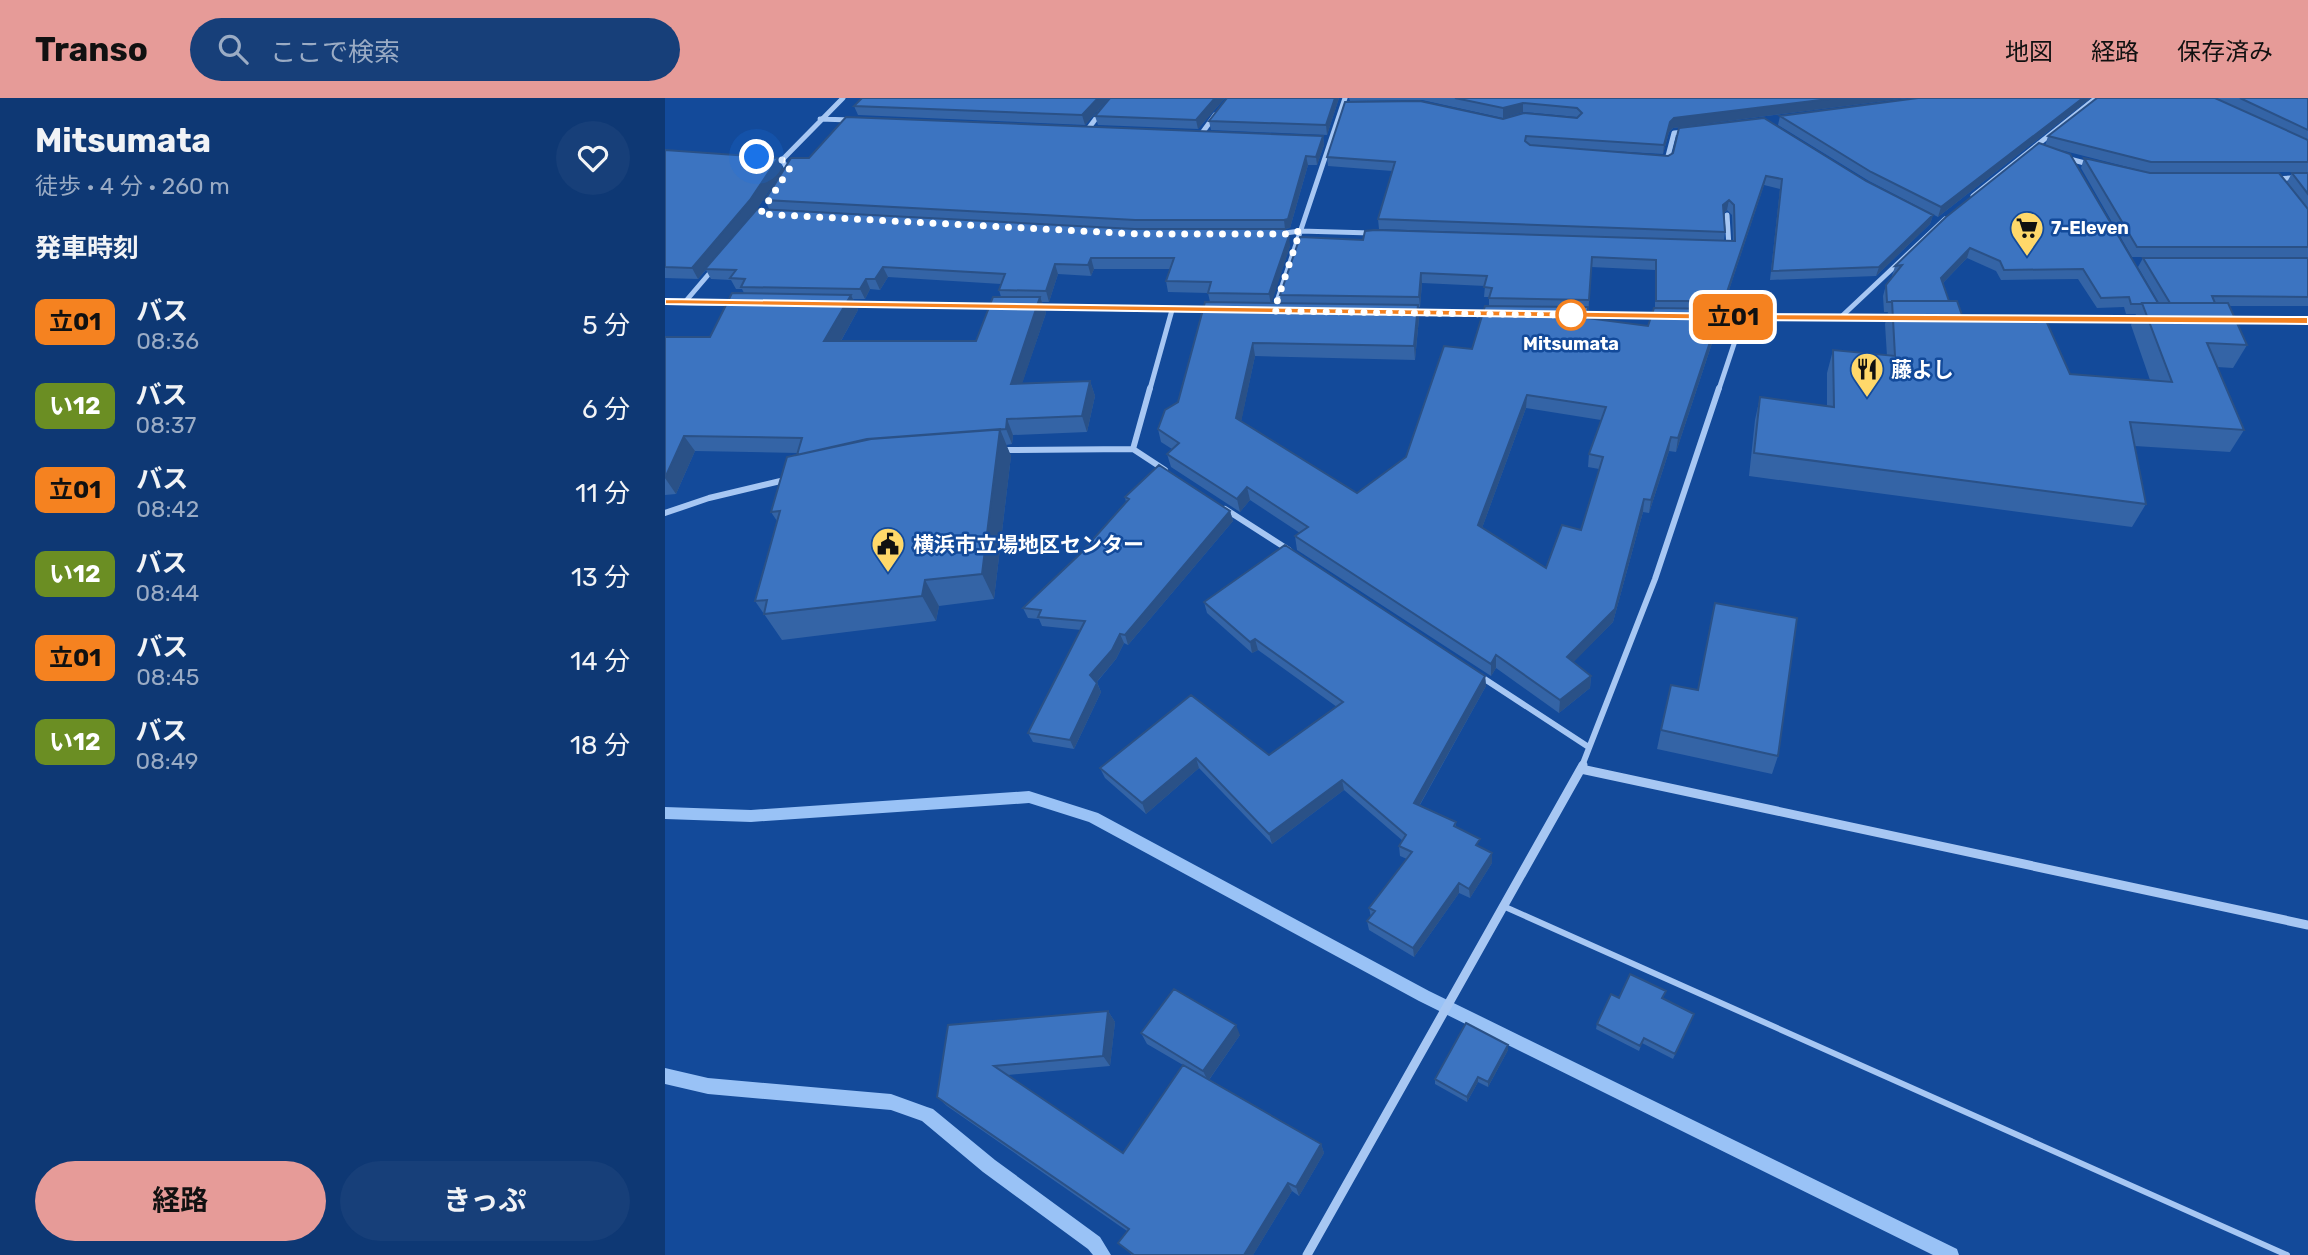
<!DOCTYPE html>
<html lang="ja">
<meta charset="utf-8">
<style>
:root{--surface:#0e3874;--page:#173f79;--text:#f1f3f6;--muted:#9bacc5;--accent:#e69b98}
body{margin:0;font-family:Rubik,"Noto Sans JP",sans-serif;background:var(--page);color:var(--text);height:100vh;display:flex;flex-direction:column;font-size:26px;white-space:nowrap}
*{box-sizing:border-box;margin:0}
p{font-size:23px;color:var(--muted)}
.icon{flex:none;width:38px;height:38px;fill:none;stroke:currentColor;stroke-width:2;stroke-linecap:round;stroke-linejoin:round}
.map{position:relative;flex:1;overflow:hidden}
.panel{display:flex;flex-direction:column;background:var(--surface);width:665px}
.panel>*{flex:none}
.badge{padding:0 14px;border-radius:10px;font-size:24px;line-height:46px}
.you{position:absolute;width:35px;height:35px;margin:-18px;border:5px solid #fff;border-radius:50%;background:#1a73e8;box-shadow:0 0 0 10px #1a73e833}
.map>.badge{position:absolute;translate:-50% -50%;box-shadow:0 0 0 4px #fff}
h2{padding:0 35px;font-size:26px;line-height:63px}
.round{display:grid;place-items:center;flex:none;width:74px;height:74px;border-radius:37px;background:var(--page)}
.headline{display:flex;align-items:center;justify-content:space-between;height:119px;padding:0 35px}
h1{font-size:33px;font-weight:700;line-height:52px}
.primary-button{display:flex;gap:14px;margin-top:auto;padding:14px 35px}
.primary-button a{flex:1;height:80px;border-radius:42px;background:var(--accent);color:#111;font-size:28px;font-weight:700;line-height:80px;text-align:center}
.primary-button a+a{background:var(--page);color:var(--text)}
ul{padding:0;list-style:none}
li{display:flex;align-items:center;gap:21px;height:84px;padding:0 35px}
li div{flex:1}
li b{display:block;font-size:26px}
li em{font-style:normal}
li .badge{min-width:77px;font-weight:700;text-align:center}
header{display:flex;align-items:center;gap:42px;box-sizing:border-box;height:98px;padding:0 35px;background:var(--accent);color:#111}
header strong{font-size:33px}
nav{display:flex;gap:38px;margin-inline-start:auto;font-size:24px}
.search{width:490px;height:63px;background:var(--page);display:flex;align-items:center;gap:18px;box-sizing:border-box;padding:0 24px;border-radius:38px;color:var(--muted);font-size:26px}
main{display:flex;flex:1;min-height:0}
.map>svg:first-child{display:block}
</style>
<header>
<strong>Transo</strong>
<div class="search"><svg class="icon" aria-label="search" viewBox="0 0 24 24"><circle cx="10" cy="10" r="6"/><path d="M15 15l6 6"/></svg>ここで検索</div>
<nav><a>地図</a><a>経路</a><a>保存済み</a></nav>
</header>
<main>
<section class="panel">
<div class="headline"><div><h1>Mitsumata</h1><p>徒歩 · 4 分 · 260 m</p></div><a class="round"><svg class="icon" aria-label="heart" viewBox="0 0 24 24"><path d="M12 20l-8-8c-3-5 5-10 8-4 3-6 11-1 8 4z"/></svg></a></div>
<h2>発車時刻</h2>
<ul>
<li><span class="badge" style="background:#f58220;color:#111">立01</span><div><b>バス</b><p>08:36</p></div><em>5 分</em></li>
<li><span class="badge" style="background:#6b8e23;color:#fff">い12</span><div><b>バス</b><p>08:37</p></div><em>6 分</em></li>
<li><span class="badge" style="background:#f58220;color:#111">立01</span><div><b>バス</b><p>08:42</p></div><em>11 分</em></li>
<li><span class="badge" style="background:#6b8e23;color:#fff">い12</span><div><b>バス</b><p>08:44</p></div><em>13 分</em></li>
<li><span class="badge" style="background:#f58220;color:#111">立01</span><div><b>バス</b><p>08:45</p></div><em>14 分</em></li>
<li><span class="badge" style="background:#6b8e23;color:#fff">い12</span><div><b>バス</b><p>08:49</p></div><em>18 分</em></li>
</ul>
<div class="primary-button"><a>経路</a><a>きっぷ</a></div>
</section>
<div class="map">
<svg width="1643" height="1157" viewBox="0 0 1643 1157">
<rect width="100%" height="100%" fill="#134a9a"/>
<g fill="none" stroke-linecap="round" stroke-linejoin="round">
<path fill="#99c2f6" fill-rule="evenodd" d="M 364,693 L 433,715 L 764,893 L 1292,1151 L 1294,1157 L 1268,1157 L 754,903 L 424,724 L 364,705 L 86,724 L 0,721 L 0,709 L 86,712 Z
M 0,970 L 43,980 L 226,996 L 262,1009 L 268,1011 L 330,1062 L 435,1139 L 446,1157 L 428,1157 L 423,1151 L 318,1074 L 257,1023 L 226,1012 L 43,996 L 0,986 Z"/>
<path stroke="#a7c7f3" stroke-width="6" d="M 838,808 L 1622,1157"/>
<path stroke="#a7c7f3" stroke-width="5" d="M 155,21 L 185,22
M 423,31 L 435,15
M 537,35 L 550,17
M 1401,60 L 1427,67
M 998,62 L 1002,62 L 1009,35 L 1020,34
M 123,72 L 117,62 L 178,0
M 1609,81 L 1643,79
M 1308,98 L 1431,0
M 1062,117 L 1064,149
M 613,136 L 635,133 L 706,135
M 20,204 L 49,170
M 609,212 L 680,0
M 1176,219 L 1280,121
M 485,291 L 507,212
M 1054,291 L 1078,219"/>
<path stroke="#a7c7f3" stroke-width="6" d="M 468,351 L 485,290
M 337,352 L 468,351 L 500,372
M 560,411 L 624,452
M 0,415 L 44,400 L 124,381
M 815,578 L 922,648
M 917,668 L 990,481 L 1054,290"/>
<path stroke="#a7c7f3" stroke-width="9" d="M 916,671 L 1643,827
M 642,1157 L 918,667"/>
<path fill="#d7e6fd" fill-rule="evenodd" d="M 0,201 L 81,202 L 86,205 L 81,208 L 0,207 Z
M 171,203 L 557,209 L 562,212 L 557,215 L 167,208 L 167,204 Z
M 734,212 L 837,213 L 842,216 L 837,219 L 730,217 L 730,213 Z
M 906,214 L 1005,215 L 1010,218 L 1005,221 L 902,219 L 901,217 Z
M 1035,215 L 1239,216 L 1244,219 L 1239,222 L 1031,220 L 1030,218 Z
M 1364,218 L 1488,219 L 1493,222 L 1488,225 L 1360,223 L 1359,221 Z
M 1553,219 L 1643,220 L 1643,226 L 1549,224 L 1549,220 Z"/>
</g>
<path fill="#3464a6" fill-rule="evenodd" d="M 197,0 L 444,0 L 420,27 L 193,17 L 189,8 Z
M 445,0 L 560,0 L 533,31 L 433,27 L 430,18 Z
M 674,0 L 662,37 L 546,32 L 544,23 Z
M 684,0 L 1243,0 L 1008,30 L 1004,34 L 998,56 L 928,52 L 1201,83 L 1268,117 L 1265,126 L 1211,178 L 1105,182 L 1115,91 L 1099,87 L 1057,213 L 1056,213 L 1054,224 L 1011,354 L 1004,353 L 984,415 L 978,414 L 948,524 L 908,564 L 926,578 L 925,590 L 894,615 L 831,570 L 826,578 L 632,452 L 630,438 L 635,435 L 585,402 L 575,414 L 506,369 L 502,356 L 507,351 L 496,344 L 493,331 L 513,304 L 545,204 L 543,195 L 503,194 L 501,183 L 505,171 L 429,171 L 426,178 L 393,176 L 384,204 L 377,204 L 381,215 L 357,285 L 425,283 L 430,298 L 422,334 L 348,337 L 347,346 L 341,347 L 346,358 L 329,501 L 274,508 L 271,523 L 117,542 L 90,503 L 112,423 L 106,414 L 133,355 L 30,353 L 11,396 L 0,397 L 0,239 L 45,239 L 79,195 L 77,191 L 71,191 L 66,182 L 46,181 L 41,172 L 33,181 L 0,180 L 0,52 L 113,60 L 118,71 L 92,111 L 472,131 L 104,111 L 100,102 L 144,60 L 658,38 L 659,47 L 652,67 L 643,67 L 625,130 L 620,131 L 625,148 L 606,205 L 616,205 L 615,197 L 698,142 L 856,136 L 714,131 L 713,121 L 727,73 L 663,68 L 662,59 L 838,21 L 912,19 L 858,14 L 838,20 L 757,2 L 685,3 ZM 1062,112 L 1067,117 L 1068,142 L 1059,142 L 1060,134 L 1059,115 ZM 926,169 L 990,172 L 990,210 L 983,228 L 923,220 ZM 223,179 L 336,186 L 334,192 L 336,199 L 311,243 L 176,243 L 193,212 L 188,201 L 200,201 L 205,191 L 215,192 ZM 757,185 L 820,188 L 819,199 L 824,199 L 824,208 L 807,251 L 741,359 L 692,395 L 576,323 L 590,258 L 750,262 L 754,220 L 753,209 L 755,209 ZM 861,310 L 936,322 L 924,356 L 923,369 L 934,371 L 916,432 L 881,470 L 817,430 Z
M 1426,0 L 1273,119 L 1204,83 L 1113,27 L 1115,18 Z
M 1550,0 L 1643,0 L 1643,74 L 1482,74 L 1380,48 L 1493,205 L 1494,205 L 1473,169 L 1478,160 L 1643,160 L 1643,208 L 1564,208 L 1582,247 L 1568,270 L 1552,269 L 1579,332 L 1565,354 L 1470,348 L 1481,406 L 1467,429 L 1084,378 L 1090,322 L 1095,299 L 1162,308 L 1162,275 L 1168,252 L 1222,258 L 1220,226 L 1223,214 L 1219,214 L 1218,198 L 1221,187 L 1229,178 L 1227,178 L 1230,168 L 1380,48 L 1383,38 ZM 1302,160 L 1331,173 L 1336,182 L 1413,181 L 1432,210 L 1459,209 L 1461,216 L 1471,216 L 1466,227 L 1485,282 L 1405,276 L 1297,217 L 1284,203 L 1278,185 Z
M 1419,60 L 1485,75 L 1622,84 L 1627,75 L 1643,75 L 1643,159 L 1467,159 L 1416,70 Z
M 460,399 L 565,413 L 568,423 L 463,547 L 459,545 L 451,561 L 432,584 L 436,594 L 409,651 L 368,644 L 363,635 L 416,532 L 377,528 L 374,521 L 363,520 L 358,510 L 415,456 L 461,404 Z
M 539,504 L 820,578 L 821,588 L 755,707 L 791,724 L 791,729 L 815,749 L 827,755 L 827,765 L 805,800 L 794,795 L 749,859 L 704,832 L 702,823 L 706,819 L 704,810 L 742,761 L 735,758 L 734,748 L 738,743 L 679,692 L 607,746 L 534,670 L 481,716 L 440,680 L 435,670 L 526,597 L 604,657 L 672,609 L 593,552 L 587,555 L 542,515 Z
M 1050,505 L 1113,658 L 1107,676 L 992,651 L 996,632 L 1033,592 Z
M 954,900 L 998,901 L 1029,916 L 1008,961 L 977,945 L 974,953 L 931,931 L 932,926 Z
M 443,913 L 450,924 L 445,968 L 343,977 L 458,1055 L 518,967 L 482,946 L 476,935 L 575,937 L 544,982 L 656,1046 L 659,1055 L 634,1098 L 627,1093 L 588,1157 L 467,1157 L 453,1145 L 462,1133 L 282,1008 L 272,999 L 283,927 Z
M 843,947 L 843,952 L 823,989 L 813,984 L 802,1004 L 770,986 L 770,981 Z"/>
<path fill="#2a5187" d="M 433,0 L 444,0 L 420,27 L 417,17 Z
M 550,0 L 560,0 L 533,31 L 531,22 Z
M 670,0 L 674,0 L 662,37 L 661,27 Z
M 1172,0 L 1243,0 L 1008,30 L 1004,34 L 998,56 L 999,47 L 1005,24 L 1009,20 Z
M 1418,0 L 1426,0 L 1273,119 L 1276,109 Z
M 858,5 L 858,14 L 838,20 L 838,10 Z
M 658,38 L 659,47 L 652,67 L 651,59 Z
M 641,58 L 643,67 L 625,130 L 620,131 L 622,141 L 624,138 L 625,148 L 606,207 L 604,196 L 620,131 L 619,122 Z
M 113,60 L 118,71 L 91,113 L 33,181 L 27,170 Z
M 1101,78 L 1099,87 L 1057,213 L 1059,203 Z
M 1064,102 L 1062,112 L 1057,117 L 1058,107 Z
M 1268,117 L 1265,126 L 1211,178 L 1214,169 Z
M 1305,150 L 1302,160 L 1273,190 L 1276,180 Z
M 426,160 L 429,171 L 426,178 L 423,167 Z
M 390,166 L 393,176 L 384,204 L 381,193 Z
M 218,169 L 223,179 L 215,192 L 210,181 Z
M 756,175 L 757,185 L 755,209 L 754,199 Z
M 201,181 L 205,191 L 200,201 L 195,191 Z
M 186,197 L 193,212 L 167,259 L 159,243 Z
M 375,199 L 381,215 L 352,301 L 346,286 Z
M 753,207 L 754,220 L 750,262 L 749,248 Z
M 1056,211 L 1054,224 L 1011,354 L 1013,340 Z
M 588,245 L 590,258 L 574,334 L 571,320 Z
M 425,283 L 430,298 L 422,334 L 417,318 Z
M 862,297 L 861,310 L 813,441 L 813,427 Z
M 342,321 L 348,337 L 347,346 L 341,331 Z
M 335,331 L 346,358 L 329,501 L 317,476 Z
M 19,338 L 30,353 L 11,396 L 0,380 Z
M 1006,339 L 1004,353 L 984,415 L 986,402 Z
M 582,389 L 585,402 L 575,414 L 572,401 Z
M 979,401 L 978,414 L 948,524 L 901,572 L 902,559 Z
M 565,413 L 568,423 L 463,547 L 460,537 Z
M 260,482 L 274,508 L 271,523 L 257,498 Z
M 455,536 L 459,545 L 451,561 L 429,587 L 425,577 Z
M 590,541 L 593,552 L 587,555 L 585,544 Z
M 831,557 L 831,570 L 826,578 L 826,566 Z
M 820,578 L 821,588 L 750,715 L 749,705 Z
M 926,578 L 925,590 L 894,615 L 895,602 Z
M 432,585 L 436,594 L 409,651 L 405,642 Z
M 531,660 L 534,670 L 481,716 L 477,705 Z
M 677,682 L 679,692 L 607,746 L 604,736 Z
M 827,755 L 827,765 L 805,800 L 804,791 Z
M 794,785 L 794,795 L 749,859 L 748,850 Z
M 443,913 L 450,924 L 445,968 L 438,958 Z
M 571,927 L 575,937 L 543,983 L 538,973 Z
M 843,947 L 843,952 L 823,989 L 823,984 Z
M 813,979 L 813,984 L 802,1004 L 802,999 Z
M 656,1046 L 659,1055 L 634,1098 L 631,1089 Z
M 623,1085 L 627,1093 L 588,1157 L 579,1157 Z"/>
<path fill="#3c74c1" stroke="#2a5187" stroke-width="2" fill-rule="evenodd" d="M 197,0 L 433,0 L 417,17 L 189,8 Z
M 445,0 L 550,0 L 531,22 L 430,18 Z
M 562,0 L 670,0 L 661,27 L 544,23 Z
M 790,0 L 1172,0 L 1009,20 L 1005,24 L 999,47 L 861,38 L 860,43 L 865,47 L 1003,58 L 1008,55 L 1014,30 L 1099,20 L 1201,83 L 1268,117 L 1214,169 L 1107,173 L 1117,81 L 1101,78 L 1059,203 L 991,203 L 991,162 L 927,159 L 924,202 L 824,200 L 827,190 L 819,189 L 822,178 L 756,175 L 754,199 L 615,197 L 635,139 L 698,142 L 700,133 L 710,132 L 1070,143 L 1069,107 L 1064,102 L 1058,107 L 1060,134 L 713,121 L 730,64 L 662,59 L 680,4 L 755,3 L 838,21 L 859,15 L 912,20 L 917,15 L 912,10 L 858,5 L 838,10 Z
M 1253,0 L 1418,0 L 1276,109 L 1206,74 L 1115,18 Z
M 1432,0 L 1550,0 L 1643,42 L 1643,64 L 1486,64 L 1383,38 Z
M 1575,0 L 1643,0 L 1643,32 Z
M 181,19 L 658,38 L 651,59 L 641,58 L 623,121 L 619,122 L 470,122 L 100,102 L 126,60 L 144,60 Z
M 1374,45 L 1405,56 L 1493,205 L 1477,205 L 1476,206 L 1466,206 L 1464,199 L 1436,200 L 1418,171 L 1339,172 L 1335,163 L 1305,150 L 1276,180 L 1284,203 L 1227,203 L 1227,204 L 1222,204 L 1221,187 L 1237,167 L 1230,168 L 1281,119 Z
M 0,52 L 113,60 L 85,102 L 27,170 L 0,169 Z
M 1419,60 L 1485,75 L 1614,75 L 1643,111 L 1643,149 L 1472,149 Z
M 1627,75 L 1643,75 L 1643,96 Z
M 92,111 L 469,131 L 620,131 L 619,138 L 624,138 L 604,196 L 543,195 L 546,184 L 501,183 L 509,160 L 426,160 L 423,167 L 390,166 L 381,193 L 334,192 L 340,176 L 218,169 L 210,181 L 201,181 L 195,191 L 76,189 L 80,181 L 65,180 L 71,172 L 40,171 Z
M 1478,160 L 1643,160 L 1643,199 L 1547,198 L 1550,205 L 1505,205 Z
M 67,195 L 186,197 L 159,243 L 311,243 L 328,199 L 375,199 L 346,286 L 425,283 L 417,318 L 342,321 L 341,331 L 206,341 L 132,357 L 137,340 L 19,338 L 0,380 L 0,239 L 45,239 Z
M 1227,203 L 1292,203 L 1297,217 L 1379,218 L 1405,276 L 1507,284 L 1477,205 L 1563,205 L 1582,247 L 1542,245 L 1579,332 L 1465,324 L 1481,406 L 1089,355 L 1095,299 L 1169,309 L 1168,252 L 1230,258 Z
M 540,204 L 753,207 L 749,248 L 588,245 L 571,320 L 692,395 L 741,359 L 779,248 L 807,251 L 820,208 L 923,209 L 923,220 L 983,228 L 989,210 L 1056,211 L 1013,340 L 1006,339 L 986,402 L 979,401 L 950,511 L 902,559 L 926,578 L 895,602 L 831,557 L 826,566 L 630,438 L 643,429 L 582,389 L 572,401 L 502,356 L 514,345 L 493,331 L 500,312 L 513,304 ZM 862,297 L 941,309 L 924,356 L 938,359 L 916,432 L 897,427 L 881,470 L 813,427 Z
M 335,331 L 317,476 L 260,482 L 257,498 L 99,516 L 102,502 L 90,503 L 115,413 L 106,414 L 122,359 L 202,341 Z
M 494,367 L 565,413 L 460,537 L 455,536 L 447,552 L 425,577 L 432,585 L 405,642 L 363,635 L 420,523 L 373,519 L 376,512 L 358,510 L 415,456 L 464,401 L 460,399 Z
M 620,447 L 820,578 L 749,705 L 791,724 L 789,728 L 815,741 L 811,747 L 827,755 L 804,791 L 794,785 L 748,850 L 702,823 L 710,813 L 704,810 L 747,754 L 734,748 L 741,737 L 677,682 L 604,736 L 531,660 L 477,705 L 435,670 L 526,597 L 604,657 L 678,604 L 590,541 L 585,544 L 539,504 Z
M 1050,505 L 1132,520 L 1113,658 L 996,632 L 1006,587 L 1033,592 Z
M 965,876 L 1001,893 L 997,900 L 1029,916 L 1010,956 L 979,940 L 975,948 L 932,926 L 946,896 L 954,900 Z
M 509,891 L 571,927 L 538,973 L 476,935 Z
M 443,913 L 438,958 L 329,968 L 458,1055 L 518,967 L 656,1046 L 631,1089 L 623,1085 L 579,1157 L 469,1157 L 453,1145 L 464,1131 L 272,999 L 283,927 Z
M 801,925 L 843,947 L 823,984 L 813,979 L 802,999 L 770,981 Z"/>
<path fill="#f58220" stroke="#fff" stroke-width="2" d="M 0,201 L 1077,216 L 1643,219 L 1643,226 L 1077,222 L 0,206 Z"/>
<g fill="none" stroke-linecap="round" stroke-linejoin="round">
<path stroke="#fff" stroke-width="7" stroke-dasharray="0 12.6" d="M 92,59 L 117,62 L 125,70 L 95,116 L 472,136 L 621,136 L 635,133 L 609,213 L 906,217"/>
</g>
<defs>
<symbol id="supermarket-pin" viewBox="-11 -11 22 30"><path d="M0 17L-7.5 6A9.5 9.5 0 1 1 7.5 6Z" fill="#ffd86a" stroke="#134a9a"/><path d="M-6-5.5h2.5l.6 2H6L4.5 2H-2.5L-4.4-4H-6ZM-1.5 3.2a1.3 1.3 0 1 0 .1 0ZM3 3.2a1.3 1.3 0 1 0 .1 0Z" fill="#111"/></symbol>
<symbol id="restaurant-pin" viewBox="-11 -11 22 30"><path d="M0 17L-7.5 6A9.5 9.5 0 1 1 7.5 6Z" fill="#ffd86a" stroke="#134a9a"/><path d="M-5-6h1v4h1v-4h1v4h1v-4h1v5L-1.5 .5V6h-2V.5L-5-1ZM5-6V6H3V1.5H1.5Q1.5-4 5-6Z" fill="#111"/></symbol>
<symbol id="civic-pin" viewBox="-11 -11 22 30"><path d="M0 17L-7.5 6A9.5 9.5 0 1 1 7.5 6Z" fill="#ffd86a" stroke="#134a9a"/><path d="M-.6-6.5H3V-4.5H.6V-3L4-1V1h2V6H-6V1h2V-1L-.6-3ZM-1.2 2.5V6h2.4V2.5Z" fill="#111"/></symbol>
</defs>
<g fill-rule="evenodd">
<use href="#supermarket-pin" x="1343" y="111" width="38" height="52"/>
<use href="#restaurant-pin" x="1183" y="252" width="38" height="52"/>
<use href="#civic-pin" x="204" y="427" width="38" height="52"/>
</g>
<circle fill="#fff" stroke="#f58220" stroke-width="3.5" cx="906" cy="217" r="14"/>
<g text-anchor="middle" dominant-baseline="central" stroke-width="5" stroke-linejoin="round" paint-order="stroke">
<g font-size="18" font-weight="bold" fill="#fff" stroke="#134a9a" text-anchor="start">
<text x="1386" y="130">7-Eleven</text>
</g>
<g font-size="18" font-weight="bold" fill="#fff" stroke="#134a9a">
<text x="906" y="246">Mitsumata</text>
</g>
<g font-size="21" font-weight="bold" fill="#fff" stroke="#134a9a" text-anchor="start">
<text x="1226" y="271">藤よし</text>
<text x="248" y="446">横浜市立場地区センター</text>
</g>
</g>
</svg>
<div class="you" style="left:92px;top:59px"></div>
<b class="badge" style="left:1068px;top:219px;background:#f58220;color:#111">立01</b>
</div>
</main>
